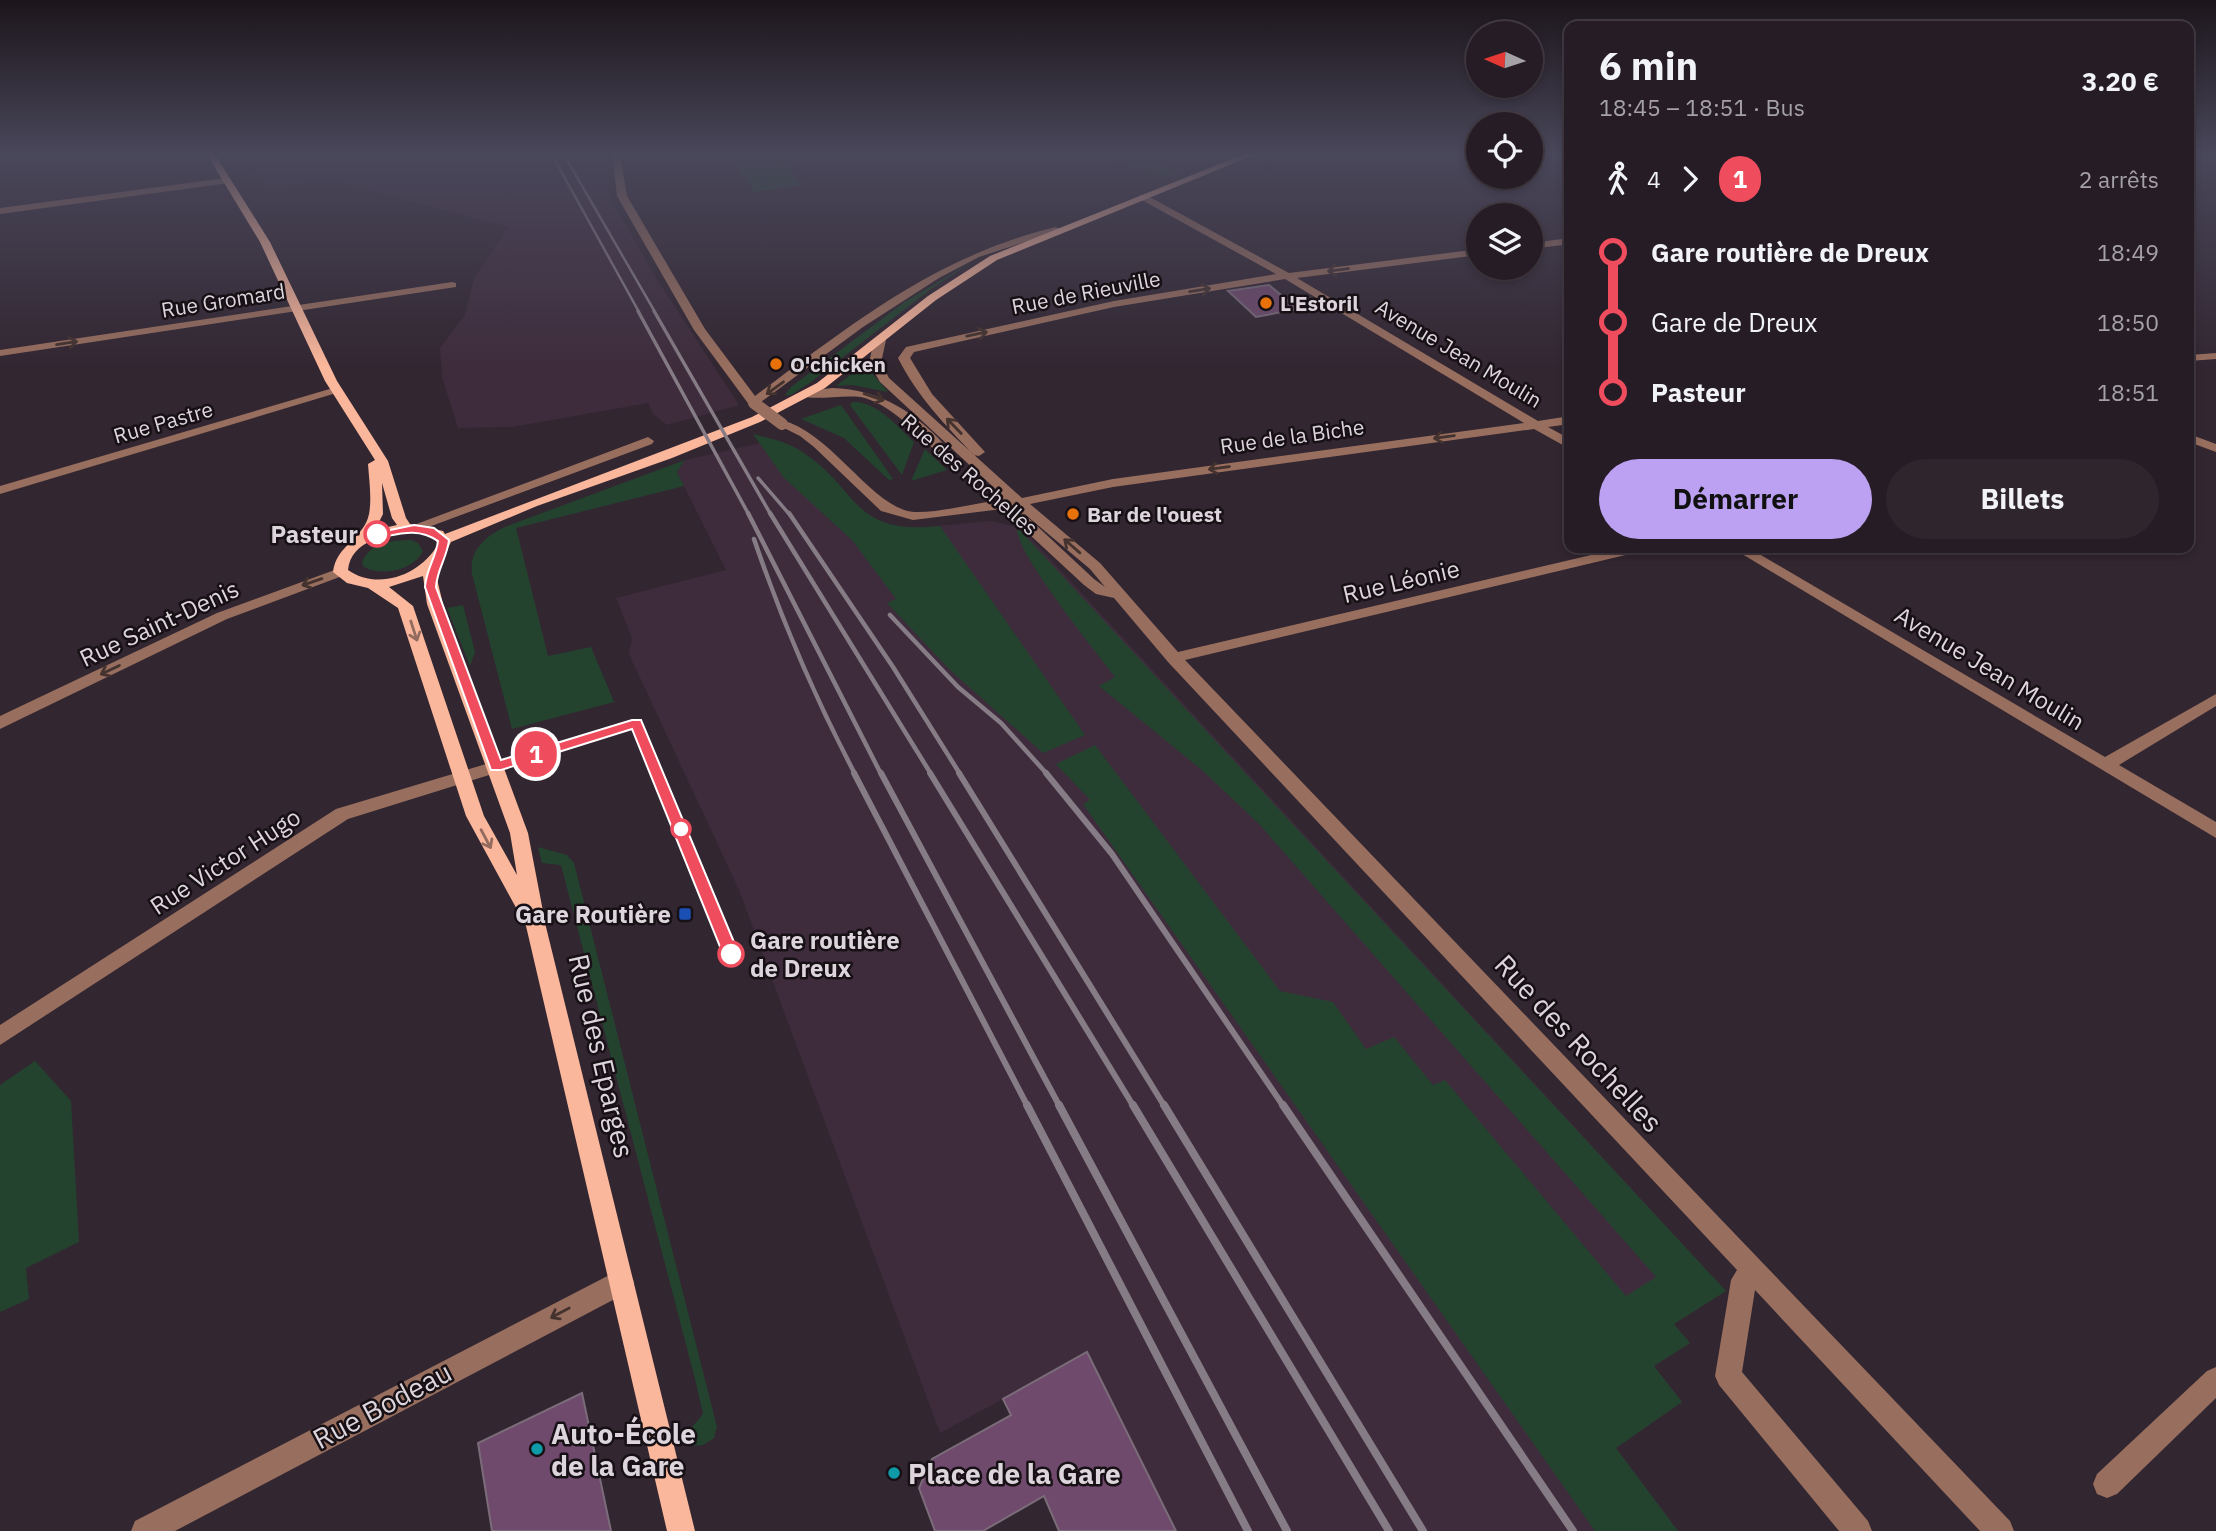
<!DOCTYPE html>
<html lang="fr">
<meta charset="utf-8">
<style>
:root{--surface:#261c25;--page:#2e252d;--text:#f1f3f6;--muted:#a4a1a7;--line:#423a42;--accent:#bca0f2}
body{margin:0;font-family:"IBM Plex Sans",sans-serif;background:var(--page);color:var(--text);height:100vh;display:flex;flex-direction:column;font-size:26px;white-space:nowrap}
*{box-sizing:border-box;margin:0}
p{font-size:23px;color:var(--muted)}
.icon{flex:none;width:38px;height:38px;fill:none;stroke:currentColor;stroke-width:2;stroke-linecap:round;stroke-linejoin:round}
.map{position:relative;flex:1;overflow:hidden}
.panel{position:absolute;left:1564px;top:21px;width:630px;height:532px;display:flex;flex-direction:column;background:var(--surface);border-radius:14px;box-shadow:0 4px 10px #0003,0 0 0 2px var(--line)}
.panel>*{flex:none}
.badge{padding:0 14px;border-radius:23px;font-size:24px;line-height:46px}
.needle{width:46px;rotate:273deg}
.tools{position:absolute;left:1466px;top:21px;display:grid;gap:14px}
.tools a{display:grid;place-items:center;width:77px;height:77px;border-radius:50%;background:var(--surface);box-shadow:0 4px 10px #0003,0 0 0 2px var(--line);font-size:35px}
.map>.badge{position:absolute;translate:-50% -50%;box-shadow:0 0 0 4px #fff}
.legs{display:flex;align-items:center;gap:10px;height:77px;padding:0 35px;font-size:23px}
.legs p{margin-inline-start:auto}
.head{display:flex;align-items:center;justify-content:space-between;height:119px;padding:0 35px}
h1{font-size:38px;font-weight:700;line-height:52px}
.primary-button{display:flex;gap:14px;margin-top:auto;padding:14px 35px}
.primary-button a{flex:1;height:80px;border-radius:42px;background:var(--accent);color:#111;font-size:28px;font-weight:700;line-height:80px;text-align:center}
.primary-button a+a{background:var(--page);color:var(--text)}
ul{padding:0 35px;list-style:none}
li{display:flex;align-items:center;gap:24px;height:70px;font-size:26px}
li i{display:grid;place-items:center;width:10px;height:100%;margin:0 9px;background:currentColor}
li i::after{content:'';width:18px;height:18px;margin:-9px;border:5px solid;border-radius:50%;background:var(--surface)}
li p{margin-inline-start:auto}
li:first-child i{background:linear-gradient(#0000 50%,currentColor 0)}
li:last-child i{background:linear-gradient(currentColor 50%,#0000 0)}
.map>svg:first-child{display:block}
</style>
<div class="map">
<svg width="2216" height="1531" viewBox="0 0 2216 1531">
<rect width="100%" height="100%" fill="#322631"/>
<path fill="#3e2c3c" d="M 246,153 L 604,153 L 610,198 L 658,281 L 739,405 L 667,425 L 653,414 L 648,403 L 512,427 L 458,428 L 442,377 L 440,348 L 465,315 L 474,279 L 508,227 L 332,180 L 267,188 Z
M 1095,153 L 1233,153 L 1171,176 Z
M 753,434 L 797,448 L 862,510 L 885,524 L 913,528 L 991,521 L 1017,527 L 1025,532 L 1726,1291 L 1674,1324 L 1690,1343 L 1654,1366 L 1682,1402 L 1616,1448 L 1678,1531 L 1059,1531 L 1044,1496 L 983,1531 L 935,1531 L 919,1488 L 1010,1415 L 1003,1399 L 940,1433 L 739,890 L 629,654 L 632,638 L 616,598 L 726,570 L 677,472 L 685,460 L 761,443 Z"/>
<path fill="#24432f" d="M 1095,153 L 1143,153 L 1139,162 L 1158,164 L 1180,173 L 1171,176 L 1160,175 Z
M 782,159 L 802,185 L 755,192 L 736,166 Z
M 973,261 L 927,292 L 811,382 L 791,395 L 785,395 L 791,387 L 903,303 Z
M 864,364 L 888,392 L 852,385 L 836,386 Z
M 852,402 C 876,400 898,427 914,442 L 902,475 L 850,405 Z
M 841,405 L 893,479 L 889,480 L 844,438 L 801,419 Z
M 753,434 C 768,438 785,441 799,450 C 860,487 849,536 940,526 L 1085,735 L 1043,753 L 950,670 L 887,603 L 896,599 L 852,540 L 784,478 Z
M 925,449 L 947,470 L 911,481 Z
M 685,460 L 677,472 L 684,486 L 516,528 L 548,656 L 591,647 L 614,702 L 512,729 L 472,574 C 469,549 486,536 507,526 Z
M 1017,527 L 1726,1291 L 1674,1324 L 1690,1343 L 1654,1366 L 1682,1402 L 1616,1448 L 1678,1531 L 1595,1531 L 1083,804 L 1090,800 L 1056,764 L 1095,745 L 1280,991 L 1333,1002 L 1366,1049 L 1394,1037 L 1433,1085 L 1445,1080 L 1626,1296 L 1656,1277 L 1260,825 L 1203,771 L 1099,686 L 1115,677 C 1097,653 1013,550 1017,527 Z
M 411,540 L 418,543 L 423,551 C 414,570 382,577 364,567 L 362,563 C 368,543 393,540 411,540 Z
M 463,605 L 475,652 L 470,666 L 447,608 Z
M 538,847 L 567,855 L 574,863 L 717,1427 L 714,1438 L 703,1445 L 691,1446 L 687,1433 L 703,1414 L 695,1379 L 561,865 L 542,863 Z
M 35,1061 L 71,1101 L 79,1242 L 26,1268 L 29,1299 L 0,1312 L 0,1085 Z"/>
<path fill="#6f4a6c" stroke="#7b6c79" stroke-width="2" d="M 1269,285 L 1298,309 L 1256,317 L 1228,291 Z
M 1087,1352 L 1176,1531 L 1059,1531 L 1044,1496 L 983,1531 L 935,1531 L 919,1488 L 932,1459 L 1011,1415 L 1003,1399 Z
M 582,1393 L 611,1531 L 492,1531 L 478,1443 Z"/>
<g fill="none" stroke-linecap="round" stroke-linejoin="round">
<path fill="#986e5e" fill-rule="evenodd" d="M 612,153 L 620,153 L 627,196 L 705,329 L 755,396 C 852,324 936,256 1056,227 L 1061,230 L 979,257 L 939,278 L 863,327 L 754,407 L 750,406 L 694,330 L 617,196 Z
M 226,178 L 229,183 L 0,214 L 0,208 Z
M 1140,195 L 1146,195 L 1289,273 L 1479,249 L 1479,255 L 1297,278 L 1538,421 L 1570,416 L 1570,424 L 1548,427 L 1570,439 L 1570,449 L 1534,429 L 1113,487 L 1030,504 L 1100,563 L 1178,652 L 1621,548 L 1645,548 L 1638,552 L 1185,660 L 2010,1521 L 2014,1531 L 1980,1531 L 1755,1290 L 1742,1372 L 1868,1521 L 1872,1531 L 1839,1531 L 1719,1385 L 1715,1376 L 1731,1280 L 1737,1270 L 1168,662 L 1114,598 L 1096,594 L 1084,585 L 1002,509 L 913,520 L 881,511 L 814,447 L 800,436 L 776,424 L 782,420 C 833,434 873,509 914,512 C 937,513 971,504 995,501 L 995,496 L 1003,496 L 880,382 L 869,363 L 874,340 L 880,337 L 886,340 L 881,363 L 889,378 L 1022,498 L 1113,479 L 1524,423 L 1285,279 L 1114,307 L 914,352 L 910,358 L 932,394 L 985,452 L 979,456 L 974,455 C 945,425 917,396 898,358 L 906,347 L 1114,301 L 1276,274 L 1140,199 ZM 1021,511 L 1090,569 L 1105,587 L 1094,579 Z
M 1570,238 L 1570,244 L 1531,249 L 1531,243 Z
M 452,282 L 456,283 L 456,287 L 0,356 L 0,350 Z
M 2216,353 L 2216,359 L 2189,361 L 2189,355 Z
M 333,388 L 343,391 L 0,494 L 0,486 Z
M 832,388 C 880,389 919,414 950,451 L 939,454 C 917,434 894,407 865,398 C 848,393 811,402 801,395 L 807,391 Z
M 2189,434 L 2216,444 L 2216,452 L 2189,442 Z
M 648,437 L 654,441 L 652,444 L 418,531 L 413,532 L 406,528 Z
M 1732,548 L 1749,548 L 2105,757 L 2216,694 L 2216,706 L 2119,765 L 2216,822 L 2216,838 Z
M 340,568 L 347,572 L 345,575 L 227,619 L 0,729 L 0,716 L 217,613 Z
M 496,761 L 502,763 L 505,767 L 502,771 L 348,819 L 0,1045 L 0,1025 L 336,809 Z
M 621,1269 L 630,1273 L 634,1282 L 630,1291 L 175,1531 L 131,1531 L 135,1521 Z
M 2216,1367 L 2216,1398 L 2117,1494 L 2107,1498 L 2097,1494 L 2093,1484 L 2097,1474 L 2207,1371 Z"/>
<path fill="#fbb79b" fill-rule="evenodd" d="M 206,153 L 214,153 L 270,242 L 337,381 L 388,461 L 406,518 L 410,524 L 443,531 L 445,534 L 752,417 L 817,383 L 928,296 L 990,256 L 1247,153 L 1259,153 L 997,260 L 936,300 L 825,388 L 760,422 L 672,458 L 537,506 L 451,542 L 441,562 L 437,579 L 443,604 L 528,833 L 546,927 L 695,1531 L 667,1531 L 526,926 L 466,816 L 398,608 L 368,588 L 347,583 L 333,572 C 336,545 364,539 369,514 C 372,499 369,479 368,464 L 375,460 L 325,381 L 260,242 ZM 382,483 L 392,518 L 397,525 L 375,530 L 383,514 ZM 413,532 L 433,537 L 438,544 C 421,575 378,591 348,570 C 351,540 387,534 413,532 ZM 423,576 L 427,604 L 510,833 L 517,875 L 484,816 L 413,606 L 389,587 Z"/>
<path stroke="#867c85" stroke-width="2.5" d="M 551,153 L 639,312
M 563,153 L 655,312"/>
<path stroke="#867c85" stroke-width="3.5" d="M 638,311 L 749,515
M 654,311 L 771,515
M 758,478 L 790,515"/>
<path stroke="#867c85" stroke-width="4.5" d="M 748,513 L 881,774
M 770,513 L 931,774
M 789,513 L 893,667 L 960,774
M 754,539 C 782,621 815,698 855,774
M 890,615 L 958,687 L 1001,723 L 1047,774"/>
<path stroke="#867c85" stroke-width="6" d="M 854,773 L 1028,1107
M 881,773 L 1060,1107
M 930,773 L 1134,1107
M 959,773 L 1165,1107
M 1046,773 L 1112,854 L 1284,1107"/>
<path stroke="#867c85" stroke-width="8" d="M 1027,1105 L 1248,1531
M 1059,1105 L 1287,1531
M 1133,1105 L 1389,1531
M 1164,1105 L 1423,1531
M 1283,1105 L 1573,1531"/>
<path stroke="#986e5e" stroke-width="12" d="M 754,403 L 782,424"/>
</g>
<defs><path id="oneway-shaft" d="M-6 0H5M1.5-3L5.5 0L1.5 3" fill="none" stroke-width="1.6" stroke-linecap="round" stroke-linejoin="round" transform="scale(1.75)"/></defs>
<g stroke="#44322f">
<use href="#oneway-shaft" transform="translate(1338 270) rotate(173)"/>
<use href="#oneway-shaft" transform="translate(1200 290) rotate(-9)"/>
<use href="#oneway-shaft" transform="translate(977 334) rotate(-12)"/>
<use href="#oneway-shaft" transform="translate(67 343) rotate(-9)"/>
<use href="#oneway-shaft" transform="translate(775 388) rotate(144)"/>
<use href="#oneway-shaft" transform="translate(874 397) rotate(19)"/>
<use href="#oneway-shaft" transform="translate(954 426) rotate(-134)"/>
<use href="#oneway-shaft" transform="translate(1444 437) rotate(172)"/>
<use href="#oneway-shaft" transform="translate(1219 468) rotate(172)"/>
<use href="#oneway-shaft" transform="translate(1072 546) rotate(-139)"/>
<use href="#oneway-shaft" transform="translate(312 582) rotate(161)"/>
<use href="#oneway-shaft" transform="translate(110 670) rotate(154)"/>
<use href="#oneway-shaft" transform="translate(560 1313) rotate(152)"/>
</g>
<g stroke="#946c5f">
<use href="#oneway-shaft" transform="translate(414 631) rotate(72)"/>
<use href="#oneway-shaft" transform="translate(486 839) rotate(62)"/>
</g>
<linearGradient id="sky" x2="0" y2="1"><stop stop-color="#1c151b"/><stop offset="0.42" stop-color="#49475a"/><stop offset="1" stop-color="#49475a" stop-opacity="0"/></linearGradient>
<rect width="2216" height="367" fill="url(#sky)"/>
<path fill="#ef4d5e" stroke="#fff" stroke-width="2" d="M 414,525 L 434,528 L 449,540 C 447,558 437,569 436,587 L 501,760 L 632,720 L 641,720 L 739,954 L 737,959 L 726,959 L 723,954 L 632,729 L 501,770 L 491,770 L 425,587 C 426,569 436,558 438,541 C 418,527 399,534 377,538 L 371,534 Z"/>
<g fill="#e8710a" stroke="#171116" stroke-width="2.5">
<circle cx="1266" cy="303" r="7"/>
<circle cx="776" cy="364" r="7"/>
<circle cx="1073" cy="514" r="7"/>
</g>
<g fill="#fff" stroke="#ef4d5e" stroke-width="3.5">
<circle cx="377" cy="534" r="12"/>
<circle cx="681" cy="829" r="9"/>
<circle cx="731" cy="954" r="12"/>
</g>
<rect fill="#1a4fb4" stroke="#171116" stroke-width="2.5" x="678" y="907" width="14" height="14" rx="3.5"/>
<g fill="#0f9aa8" stroke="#171116" stroke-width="2.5">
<circle cx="537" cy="1449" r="7"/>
<circle cx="894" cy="1473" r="7"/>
</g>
<g text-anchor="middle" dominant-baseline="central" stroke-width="5" stroke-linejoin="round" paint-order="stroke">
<g font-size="21" fill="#ddd5dc" stroke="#171116">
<text transform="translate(1086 292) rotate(-11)">Rue de Rieuville</text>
<text transform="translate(223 300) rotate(-9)">Rue Gromard</text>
<text transform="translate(1459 353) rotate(31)">Avenue Jean Moulin</text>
<text transform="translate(163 422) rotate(-16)">Rue Pastre</text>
<text transform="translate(1292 436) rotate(-8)">Rue de la Biche</text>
<text transform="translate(970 474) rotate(41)">Rue des Rochelles</text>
</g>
<g font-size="21" font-weight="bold" fill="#ddd5dc" stroke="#171116" text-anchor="start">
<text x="1280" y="303">L'Estoril</text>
<text x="790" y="364">O'chicken</text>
<text x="1087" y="514">Bar de l'ouest</text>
</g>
<g font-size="24" font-weight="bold" fill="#ddd5dc" stroke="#171116" text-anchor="end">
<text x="358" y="534">Pasteur</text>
<text x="750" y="940" text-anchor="start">Gare routière<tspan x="750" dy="28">de Dreux</tspan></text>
</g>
<g font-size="24" fill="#ddd5dc" stroke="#171116">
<text transform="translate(1401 581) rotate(-13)">Rue Léonie</text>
<text transform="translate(159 623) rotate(-25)">Rue Saint-Denis</text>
<text transform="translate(1990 668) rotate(31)">Avenue Jean Moulin</text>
<text transform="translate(225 861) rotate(-33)">Rue Victor Hugo</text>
</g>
<g font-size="24" font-weight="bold" fill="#ddd5dc" stroke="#171116" text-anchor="end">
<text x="671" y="914">Gare Routière</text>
</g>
<g font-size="28" fill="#ddd5dc" stroke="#171116">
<text transform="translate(1579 1043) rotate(47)">Rue des Rochelles</text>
<text transform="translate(602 1056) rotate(77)">Rue des Eparges</text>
<text transform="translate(382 1405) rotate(-28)">Rue Bodeau</text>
</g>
<g font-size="28" font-weight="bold" fill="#ddd5dc" stroke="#171116" text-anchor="start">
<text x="551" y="1433">Auto-École<tspan x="551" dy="32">de la Gare</tspan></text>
<text x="908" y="1473">Place de la Gare</text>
</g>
</g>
</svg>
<div class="tools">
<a><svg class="needle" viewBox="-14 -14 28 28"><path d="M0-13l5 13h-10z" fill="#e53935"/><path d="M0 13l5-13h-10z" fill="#a4a1a7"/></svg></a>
<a><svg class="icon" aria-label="locate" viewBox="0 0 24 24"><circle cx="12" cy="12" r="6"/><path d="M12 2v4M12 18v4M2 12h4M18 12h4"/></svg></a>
<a><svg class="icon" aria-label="layers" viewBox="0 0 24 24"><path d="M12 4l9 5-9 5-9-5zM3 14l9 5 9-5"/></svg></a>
</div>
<b class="badge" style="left:536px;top:754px;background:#ef4d5e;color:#fff">1</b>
<section class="panel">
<div class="head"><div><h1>6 min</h1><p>18:45 – 18:51 · Bus</p></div><b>3.20 €</b></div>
<div class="legs"><svg class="icon" aria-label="walk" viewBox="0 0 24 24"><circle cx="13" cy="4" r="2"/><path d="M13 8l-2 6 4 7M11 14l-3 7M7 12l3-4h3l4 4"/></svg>4<svg class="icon" aria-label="forward" viewBox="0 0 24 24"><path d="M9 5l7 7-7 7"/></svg><b class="badge" style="background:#ef4d5e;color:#fff">1</b><p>2 arrêts</p></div>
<ul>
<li><i style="color:#ef4d5e"></i><b>Gare routière de Dreux</b><p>18:49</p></li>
<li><i style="color:#ef4d5e"></i><span>Gare de Dreux</span><p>18:50</p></li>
<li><i style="color:#ef4d5e"></i><b>Pasteur</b><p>18:51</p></li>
</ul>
<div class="primary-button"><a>Démarrer</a><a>Billets</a></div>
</section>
</div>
